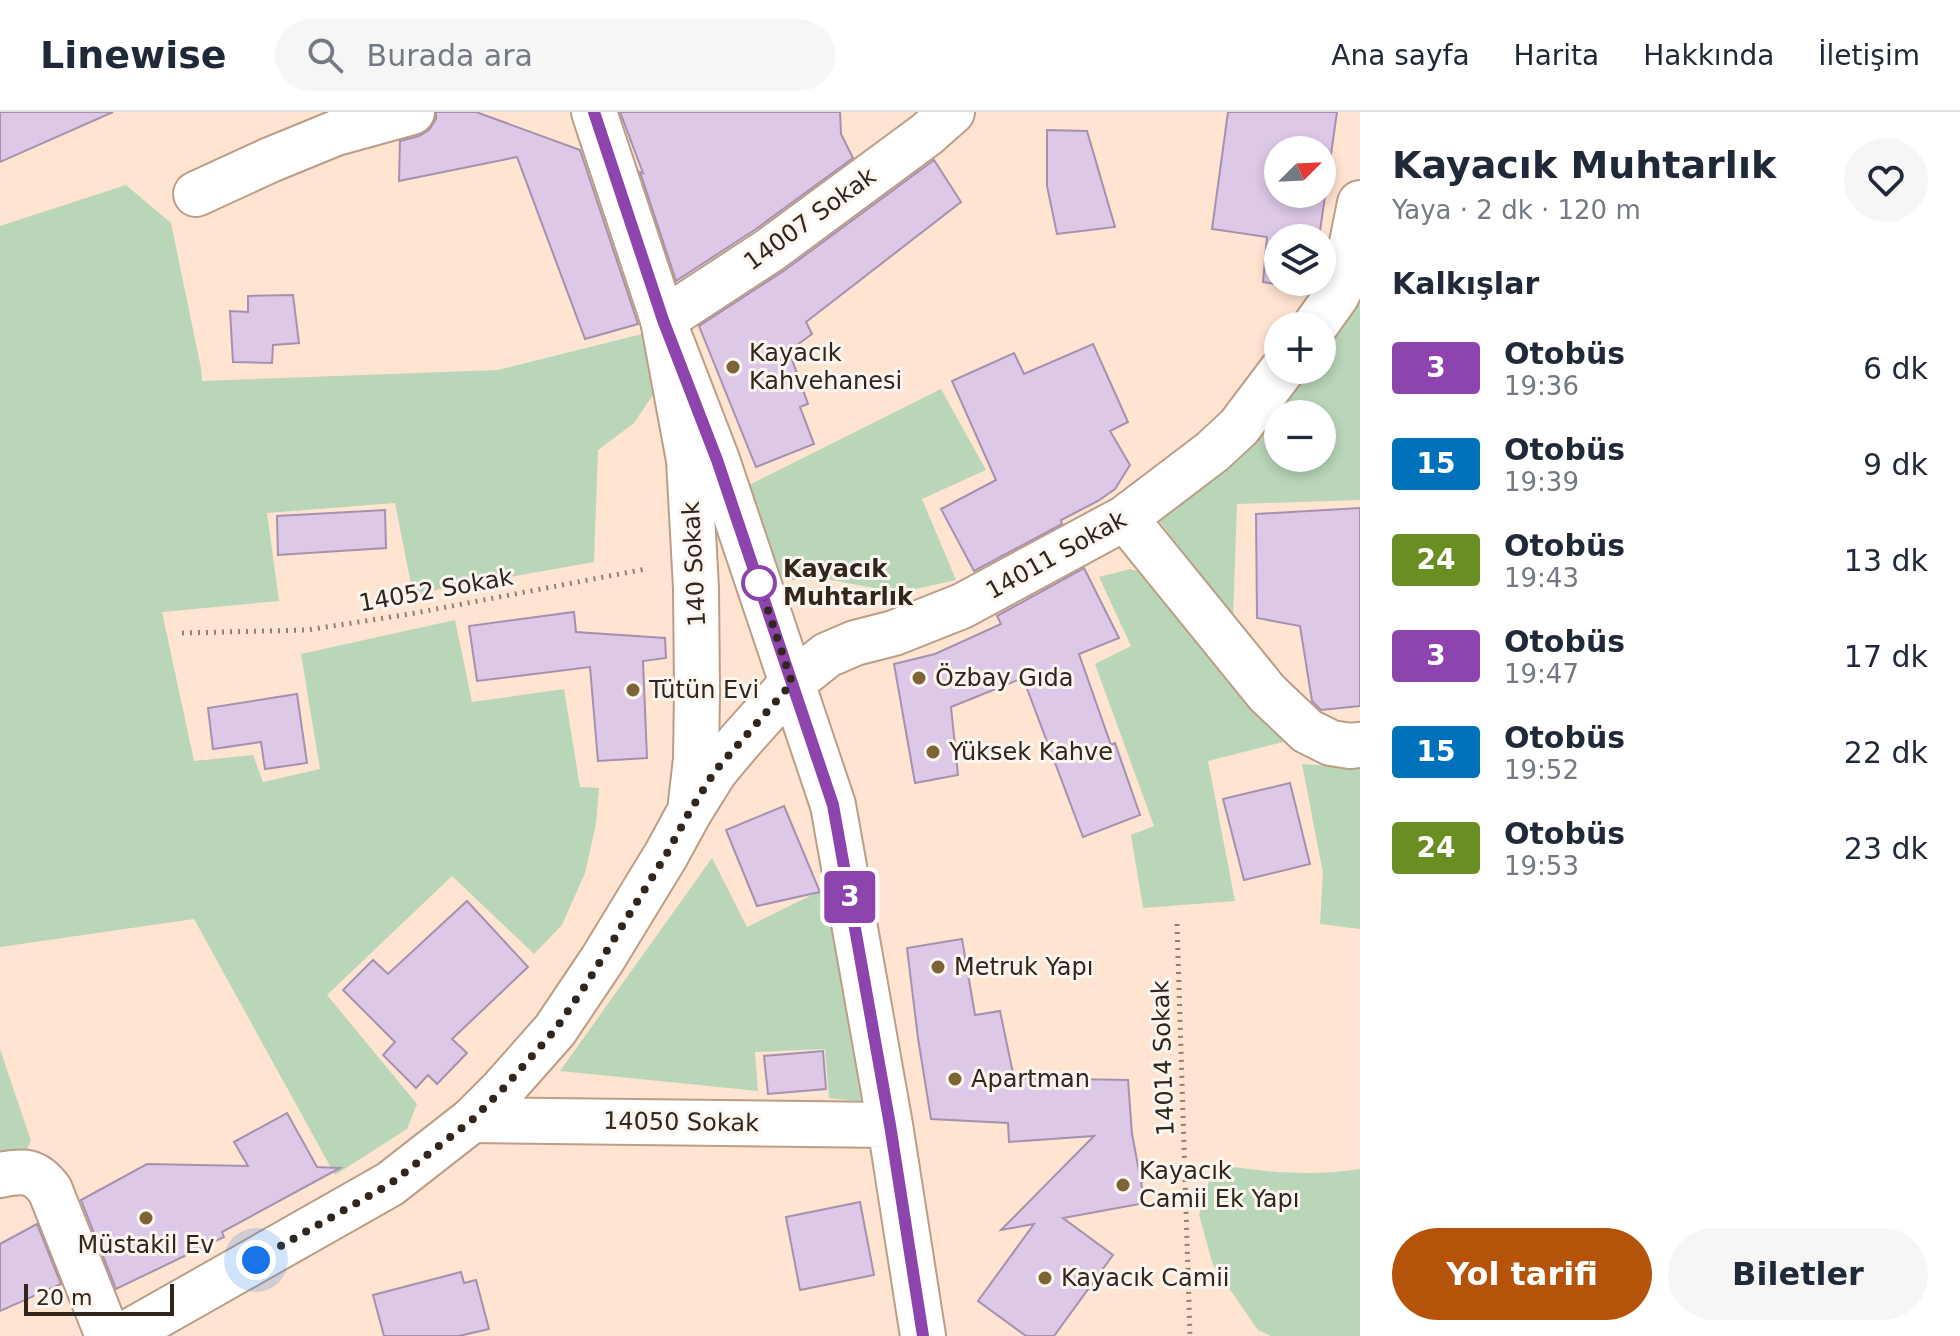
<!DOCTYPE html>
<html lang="tr">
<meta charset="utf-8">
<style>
:root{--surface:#fff;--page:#f6f6f7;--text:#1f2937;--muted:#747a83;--line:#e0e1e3;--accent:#b45309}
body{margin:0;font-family:"DejaVu Sans",sans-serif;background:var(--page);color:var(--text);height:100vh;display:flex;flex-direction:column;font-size:30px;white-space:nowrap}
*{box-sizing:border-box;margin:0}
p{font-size:26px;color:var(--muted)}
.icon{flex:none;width:44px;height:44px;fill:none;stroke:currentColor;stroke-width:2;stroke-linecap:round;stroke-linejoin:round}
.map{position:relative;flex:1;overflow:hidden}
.side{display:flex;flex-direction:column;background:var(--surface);width:600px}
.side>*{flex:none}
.badge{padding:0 16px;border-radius:6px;font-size:28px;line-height:52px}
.needle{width:52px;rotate:66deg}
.controls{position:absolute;left:1264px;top:24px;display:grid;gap:16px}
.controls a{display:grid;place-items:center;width:72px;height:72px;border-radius:50%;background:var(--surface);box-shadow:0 4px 12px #0003;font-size:40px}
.scale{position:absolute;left:24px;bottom:20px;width:150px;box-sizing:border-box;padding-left:8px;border:4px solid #32261c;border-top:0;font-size:22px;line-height:28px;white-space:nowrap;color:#32261c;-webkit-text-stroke:6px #fcf6f1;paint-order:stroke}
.you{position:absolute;width:40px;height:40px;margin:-20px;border:6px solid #fff;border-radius:50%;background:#1a73e8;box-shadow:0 0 0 12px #1a73e833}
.map>.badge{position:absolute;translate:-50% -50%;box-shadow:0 0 0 4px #fff}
h2{padding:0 32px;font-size:30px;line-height:72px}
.round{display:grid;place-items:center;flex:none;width:84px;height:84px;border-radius:42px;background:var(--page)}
.head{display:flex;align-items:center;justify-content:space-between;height:136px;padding:0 32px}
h1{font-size:38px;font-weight:600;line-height:60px}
.cta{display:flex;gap:16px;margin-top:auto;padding:16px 32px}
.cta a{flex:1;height:92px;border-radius:48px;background:var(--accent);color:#fff;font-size:32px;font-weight:600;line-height:92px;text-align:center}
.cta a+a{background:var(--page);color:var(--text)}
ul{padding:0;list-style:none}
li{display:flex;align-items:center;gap:24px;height:96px;padding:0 32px}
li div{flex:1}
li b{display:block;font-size:30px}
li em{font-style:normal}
li .badge{min-width:88px;font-weight:700;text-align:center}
header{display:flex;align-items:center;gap:48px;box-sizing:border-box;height:112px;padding:0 40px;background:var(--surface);border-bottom:2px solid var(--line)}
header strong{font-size:38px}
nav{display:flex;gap:44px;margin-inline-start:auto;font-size:28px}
.search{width:560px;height:72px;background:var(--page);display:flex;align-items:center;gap:20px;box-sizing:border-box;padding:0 28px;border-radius:44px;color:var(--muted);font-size:30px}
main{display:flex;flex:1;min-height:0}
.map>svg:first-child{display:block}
</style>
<header>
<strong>Linewise</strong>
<div class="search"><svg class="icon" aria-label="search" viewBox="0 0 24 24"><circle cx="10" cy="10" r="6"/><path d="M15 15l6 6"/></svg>Burada ara</div>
<nav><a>Ana sayfa</a><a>Harita</a><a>Hakkında</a><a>İletişim</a></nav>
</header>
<main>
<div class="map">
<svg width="1360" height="1224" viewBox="0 0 1360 1224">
<rect width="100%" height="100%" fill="#ffe4d1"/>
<path fill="#b9d6b8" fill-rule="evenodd" d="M 126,73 L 171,111 L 201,256 L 202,269 L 498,258 L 646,221 L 657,277 L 634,311 L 598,338 L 594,450 L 413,482 L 395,391 L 267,401 L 279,489 L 162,500 L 194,649 L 253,643 L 263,670 L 320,657 L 301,542 L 455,508 L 472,590 L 564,577 L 580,675 L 599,676 L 596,712 L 585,761 L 562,813 L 534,842 L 452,764 L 327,883 L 417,992 L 407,1017 L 335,1063 L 194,807 L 0,835 L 0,114 Z
M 1360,167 L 1360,388 L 1237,392 L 1233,507 L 1154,402 L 1303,258 L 1322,258 L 1322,234 ZM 1278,302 L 1322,302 L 1322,346 L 1278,346 Z
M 941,277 L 986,358 L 922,387 L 956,468 L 907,479 L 879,477 L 831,468 L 783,468 L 747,374 Z
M 1130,457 L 1143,460 L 1156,471 L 1283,630 L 1208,649 L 1235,789 L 1143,796 L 1131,723 L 1154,714 L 1095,552 L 1131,534 L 1099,465 Z
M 1302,652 L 1360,656 L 1360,817 L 1320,812 L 1323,761 Z
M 712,746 L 747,815 L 820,779 L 852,869 L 867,990 L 829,986 L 825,937 L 755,940 L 758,979 L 560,959 Z
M 0,937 L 31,1029 L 22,1047 L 0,1050 Z
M 1214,1052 C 1262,1060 1312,1065 1360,1057 L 1360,1224 L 1271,1224 L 1258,1218 L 1213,1153 L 1199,1103 Z"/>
<path fill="#ddc8e7" stroke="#a591af" stroke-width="2" fill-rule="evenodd" d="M 0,0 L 113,0 L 0,50 Z
M 436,0 L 476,0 L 580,38 L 638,212 L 585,227 L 517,45 L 399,69 L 400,29 L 419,24 L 429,18 L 436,7 Z
M 620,0 L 840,0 L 841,22 L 853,46 L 756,117 L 676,169 L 640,60 L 643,61 Z
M 1228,0 L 1337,0 L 1319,126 L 1278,126 L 1278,170 L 1313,170 L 1310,178 L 1263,170 L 1267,125 L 1212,117 ZM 1278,38 L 1322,38 L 1322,82 L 1278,82 Z
M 1047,18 L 1087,19 L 1115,115 L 1057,122 L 1047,74 Z
M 934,48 L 961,90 L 806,210 L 812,222 L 789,239 L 808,292 L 800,295 L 814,332 L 756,355 L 699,214 L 785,158 Z
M 293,183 L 299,231 L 273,233 L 272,251 L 233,250 L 230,199 L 248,200 L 248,184 Z
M 1093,232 L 1128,310 L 1110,319 L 1130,353 L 1115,377 L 1098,389 L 1061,408 L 1062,412 L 974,459 L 941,397 L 996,368 L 952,269 L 1014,241 L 1024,262 Z
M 1360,396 L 1360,594 L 1321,598 L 1312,589 L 1300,514 L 1257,506 L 1256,402 Z
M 385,398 L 386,436 L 278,443 L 277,404 Z
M 1084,456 L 1119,526 L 1079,542 L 1111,633 L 1115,631 L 1140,703 L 1083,725 L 1023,566 L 951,595 L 958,663 L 915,671 L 894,552 L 935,542 L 1001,512 L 997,504 Z
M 574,500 L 576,520 L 665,526 L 666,546 L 643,549 L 647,646 L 598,649 L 590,555 L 477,569 L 469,514 Z
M 297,582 L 307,651 L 265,657 L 261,630 L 213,637 L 208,596 Z
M 1290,671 L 1310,752 L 1244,768 L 1223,687 Z
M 784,694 L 820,780 L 757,794 L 726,718 Z
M 467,789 L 528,855 L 452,927 L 467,941 L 437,972 L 428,963 L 416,976 L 383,943 L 395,930 L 343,878 L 373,848 L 388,862 Z
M 962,827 L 975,903 L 1000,899 L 1014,966 L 1128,968 L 1132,1022 L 1145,1091 L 1063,1106 L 1113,1143 L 1054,1224 L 1026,1224 L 978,1189 L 1034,1112 L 1001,1118 L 1094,1024 L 1009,1030 L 1008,1011 L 931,1007 L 918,926 L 907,836 Z
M 823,939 L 826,977 L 768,982 L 764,944 Z
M 287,1001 L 317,1055 L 340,1056 L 222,1120 L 224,1125 L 116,1177 L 81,1088 L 147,1052 L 248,1054 L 234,1030 Z
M 860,1090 L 874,1163 L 800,1178 L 786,1105 Z
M 37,1112 L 61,1172 L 0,1199 L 0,1132 Z
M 461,1160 L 464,1171 L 476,1168 L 489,1217 L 459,1224 L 384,1224 L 373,1183 Z"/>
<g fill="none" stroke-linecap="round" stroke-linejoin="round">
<defs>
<path id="minor" d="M 196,82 L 270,48 L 336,21 L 412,0
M 1315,214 L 1337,183 L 1345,166 L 1360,91
M 1125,406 L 1267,581 L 1307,619 L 1331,631 L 1350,634 L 1360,633
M 690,699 L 715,659 L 741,628 L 792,571 L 827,543 L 855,531 L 894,521 L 962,494 L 1125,406 L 1212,340 L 1239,315 L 1282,258
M 472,1008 L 890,1013
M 0,1063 C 24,1058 35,1058 50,1078 L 108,1224
M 923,1224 L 890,1013 L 833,693 L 717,348 L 663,208 L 770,138 L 927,22 L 952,0"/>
<path id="major" d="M 122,1224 L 390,1072 L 472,1008 L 502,978 L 555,918 L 602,848 L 666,743 L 690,699 L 696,647 L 697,579 L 696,476 L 689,348 L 663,208 L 594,0"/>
</defs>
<use href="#minor" stroke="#bc9d86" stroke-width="48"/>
<use href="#major" stroke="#bc9d86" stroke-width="48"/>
<path stroke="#927f70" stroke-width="5" stroke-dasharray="2 6" stroke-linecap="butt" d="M 182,521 L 307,518 L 410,502 L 646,457
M 1177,812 L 1190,1224"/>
<use href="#minor" stroke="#fff" stroke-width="44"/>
<use href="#major" stroke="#fff" stroke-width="44"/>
</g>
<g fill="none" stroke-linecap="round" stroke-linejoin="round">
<defs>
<path id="line" d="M 594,0 L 663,208 L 717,348 L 833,693 L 890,1013 L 923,1224"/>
</defs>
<use href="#line" stroke="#fff" stroke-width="18"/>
<use href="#line" stroke="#8e44ad" stroke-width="12"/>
<path stroke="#32261c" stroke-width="8" stroke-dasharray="0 14.4" d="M 256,1148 L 390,1072 L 472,1008 L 502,978 L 555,918 L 587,871 L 666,743 L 690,699 L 715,659 L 792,571 L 759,471"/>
</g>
<g fill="#7d6435" stroke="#fcf6f1" stroke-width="3">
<circle cx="733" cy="255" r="8"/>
<circle cx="919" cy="566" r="8"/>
<circle cx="633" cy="578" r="8"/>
<circle cx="933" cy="640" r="8"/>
<circle cx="938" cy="855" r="8"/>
<circle cx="955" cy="967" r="8"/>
<circle cx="1123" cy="1073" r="8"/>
<circle cx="146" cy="1106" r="8"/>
<circle cx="1045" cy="1166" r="8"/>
</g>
<circle fill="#fff" stroke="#8e44ad" stroke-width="4" cx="759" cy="471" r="16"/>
<g text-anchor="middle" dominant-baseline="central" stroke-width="6" stroke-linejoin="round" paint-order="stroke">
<g font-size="24" fill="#32261c" stroke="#fcf6f1">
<text transform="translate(810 107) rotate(-36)">14007 Sokak</text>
<text transform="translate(1056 443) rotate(-29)">14011 Sokak</text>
<text transform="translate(694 452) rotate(-93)">140 Sokak</text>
<text transform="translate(436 478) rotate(-10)">14052 Sokak</text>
<text transform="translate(1163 946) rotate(-92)">14014 Sokak</text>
<text transform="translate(681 1010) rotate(1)">14050 Sokak</text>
</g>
<g font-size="24" fill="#32261c" stroke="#fcf6f1" text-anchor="start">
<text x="749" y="241">Kayacık<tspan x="749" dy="28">Kahvehanesi</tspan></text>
<text x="935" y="566">Özbay Gıda</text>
<text x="649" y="578">Tütün Evi</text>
<text x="949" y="640">Yüksek Kahve</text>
<text x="954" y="855">Metruk Yapı</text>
<text x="971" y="967">Apartman</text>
<text x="1139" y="1059">Kayacık<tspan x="1139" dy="28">Camii Ek Yapı</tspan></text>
<text x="146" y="1133" text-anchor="middle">Müstakil Ev</text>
<text x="1061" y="1166">Kayacık Camii</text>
</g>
<g font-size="24" font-weight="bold" fill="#32261c" stroke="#fcf6f1" text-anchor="start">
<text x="783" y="457">Kayacık<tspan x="783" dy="28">Muhtarlık</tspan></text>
</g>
</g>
</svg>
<div class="controls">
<a><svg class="needle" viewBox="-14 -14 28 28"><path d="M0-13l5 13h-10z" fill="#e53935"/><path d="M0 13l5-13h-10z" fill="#747a83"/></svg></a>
<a><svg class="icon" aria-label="layers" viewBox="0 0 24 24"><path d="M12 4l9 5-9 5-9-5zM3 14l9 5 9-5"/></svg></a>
<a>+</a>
<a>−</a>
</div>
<div class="scale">20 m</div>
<div class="you" style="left:256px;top:1148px"></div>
<b class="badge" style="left:850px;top:785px;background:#8e44ad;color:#fff">3</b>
</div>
<section class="side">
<div class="head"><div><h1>Kayacık Muhtarlık</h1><p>Yaya · 2 dk · 120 m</p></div><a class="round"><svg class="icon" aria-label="heart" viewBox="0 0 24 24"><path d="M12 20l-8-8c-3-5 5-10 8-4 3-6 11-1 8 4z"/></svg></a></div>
<h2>Kalkışlar</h2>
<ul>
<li><span class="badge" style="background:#8e44ad;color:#fff">3</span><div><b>Otobüs</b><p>19:36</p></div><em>6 dk</em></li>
<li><span class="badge" style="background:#0072bc;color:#fff">15</span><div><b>Otobüs</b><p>19:39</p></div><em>9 dk</em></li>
<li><span class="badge" style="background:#6b8e23;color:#fff">24</span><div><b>Otobüs</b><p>19:43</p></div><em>13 dk</em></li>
<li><span class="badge" style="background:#8e44ad;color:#fff">3</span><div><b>Otobüs</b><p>19:47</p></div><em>17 dk</em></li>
<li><span class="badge" style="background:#0072bc;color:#fff">15</span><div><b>Otobüs</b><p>19:52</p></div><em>22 dk</em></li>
<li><span class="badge" style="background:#6b8e23;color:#fff">24</span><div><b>Otobüs</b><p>19:53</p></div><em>23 dk</em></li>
</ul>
<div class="cta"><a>Yol tarifi</a><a>Biletler</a></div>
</section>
</main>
